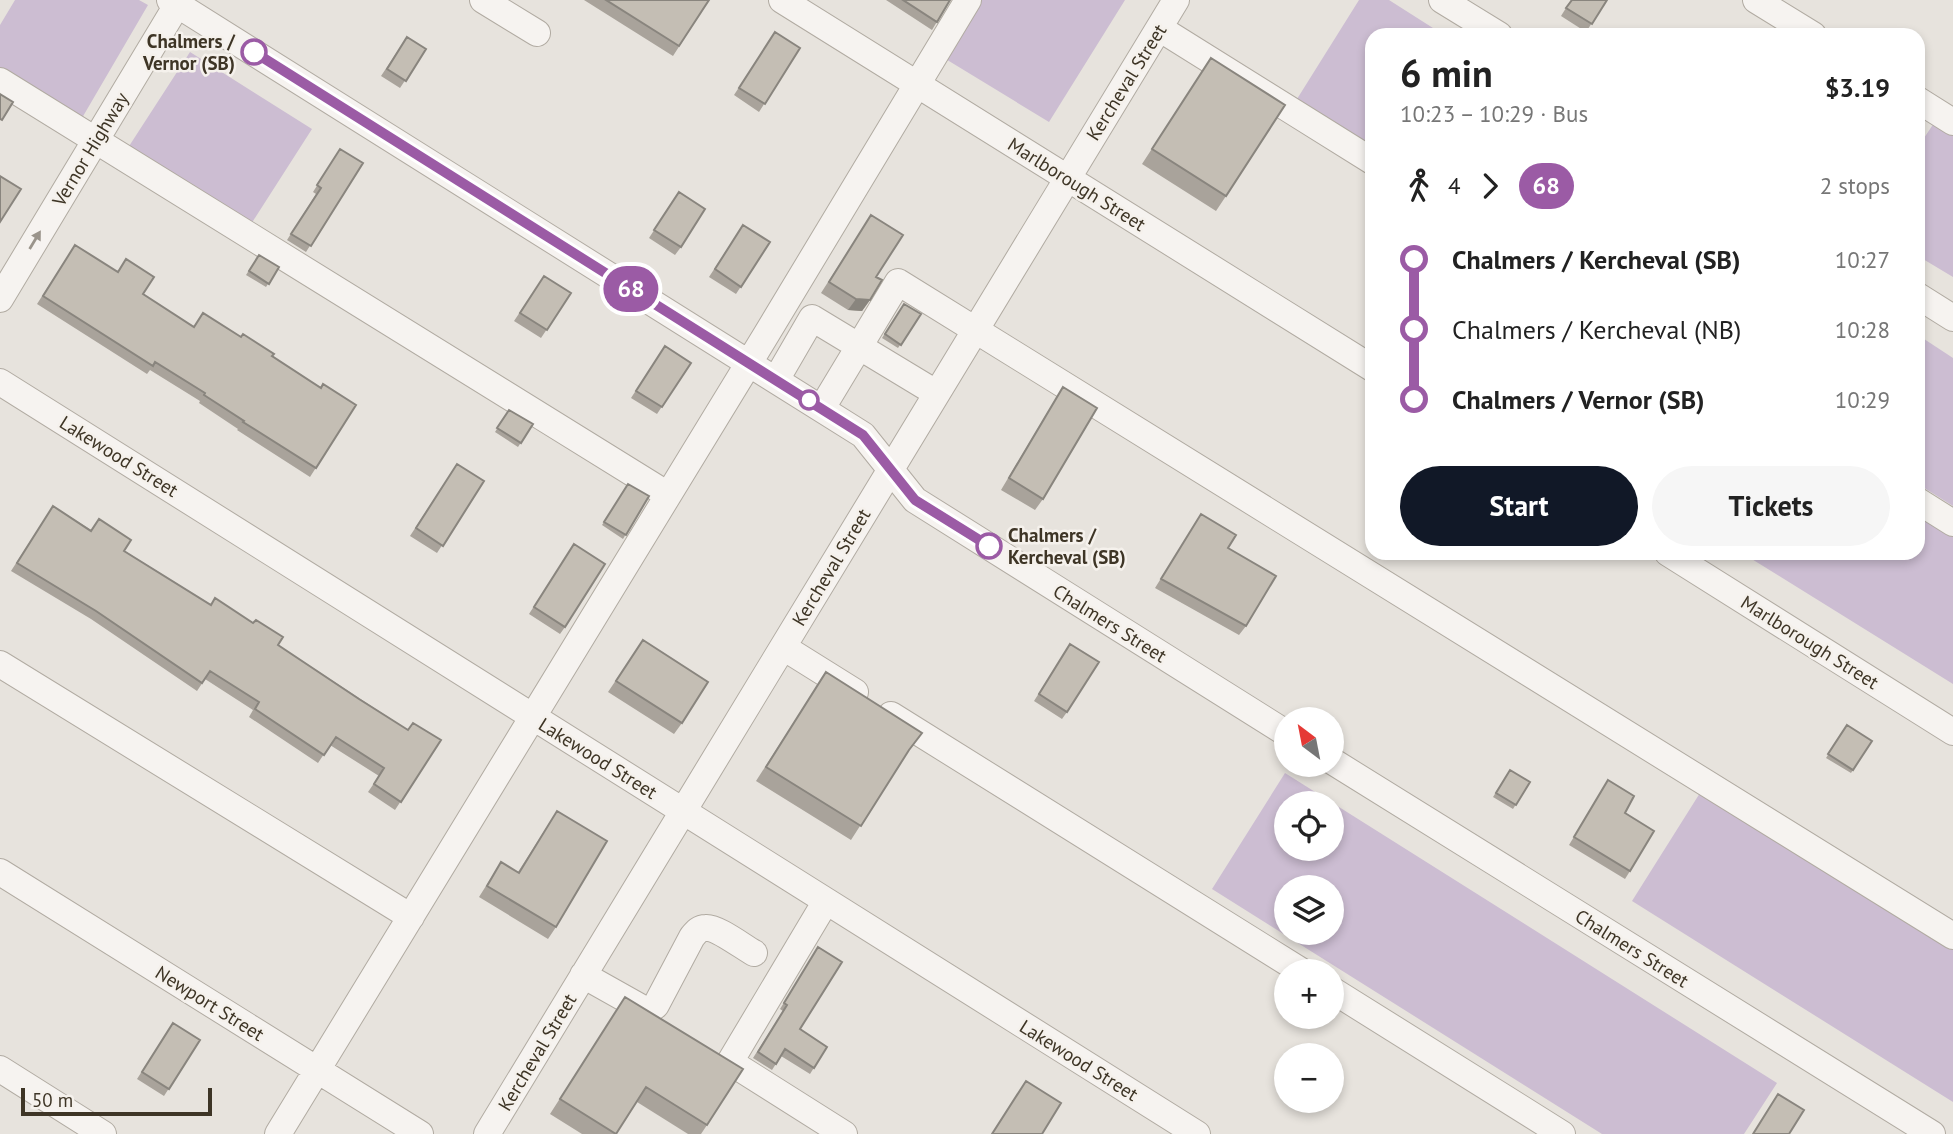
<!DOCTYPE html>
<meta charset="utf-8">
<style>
:root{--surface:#fff;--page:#f6f6f6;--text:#222;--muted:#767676;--accent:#111827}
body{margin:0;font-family:"PT Sans",sans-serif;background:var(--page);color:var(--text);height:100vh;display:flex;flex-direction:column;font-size:26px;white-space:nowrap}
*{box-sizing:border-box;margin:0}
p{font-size:23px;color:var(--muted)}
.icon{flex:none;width:38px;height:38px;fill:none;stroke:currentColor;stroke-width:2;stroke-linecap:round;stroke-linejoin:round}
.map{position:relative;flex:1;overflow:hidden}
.drawer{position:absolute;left:1365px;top:28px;width:560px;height:532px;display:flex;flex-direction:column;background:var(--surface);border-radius:21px;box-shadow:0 4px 10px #0003}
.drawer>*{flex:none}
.badge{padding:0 14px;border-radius:23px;font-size:24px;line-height:46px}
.needle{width:46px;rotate:328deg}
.buttons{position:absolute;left:1274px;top:707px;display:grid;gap:14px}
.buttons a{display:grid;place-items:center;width:70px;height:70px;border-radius:50%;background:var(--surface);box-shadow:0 4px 10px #0003;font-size:35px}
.scale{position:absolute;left:21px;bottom:18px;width:191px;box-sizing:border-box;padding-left:7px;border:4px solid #3e3526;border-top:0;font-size:19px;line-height:24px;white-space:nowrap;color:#3e3526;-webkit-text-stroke:5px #f5f1ec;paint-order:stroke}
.map>.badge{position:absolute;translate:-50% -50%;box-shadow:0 0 0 4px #fff}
.legs{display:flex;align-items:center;gap:10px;height:77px;padding:0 35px;font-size:23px}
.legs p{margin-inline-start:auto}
.summary{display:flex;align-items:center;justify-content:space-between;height:119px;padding:0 35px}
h1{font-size:38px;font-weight:700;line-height:52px}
.button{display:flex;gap:14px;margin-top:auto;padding:14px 35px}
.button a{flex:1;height:80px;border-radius:42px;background:var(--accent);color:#fff;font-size:28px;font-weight:700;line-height:80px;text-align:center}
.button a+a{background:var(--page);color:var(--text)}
ul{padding:0 35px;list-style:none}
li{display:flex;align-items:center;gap:24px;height:70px;font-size:26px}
li i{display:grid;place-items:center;width:10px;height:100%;margin:0 9px;background:currentColor}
li i::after{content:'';width:18px;height:18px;margin:-9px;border:5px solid;border-radius:50%;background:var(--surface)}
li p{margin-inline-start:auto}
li:first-child i{background:linear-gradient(#0000 50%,currentColor 0)}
li:last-child i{background:linear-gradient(currentColor 50%,#0000 0)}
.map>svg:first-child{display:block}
</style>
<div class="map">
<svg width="1953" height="1134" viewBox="0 0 1953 1134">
<rect width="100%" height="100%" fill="#e7e3dd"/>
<path fill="#ccbdd2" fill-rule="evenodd" d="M 15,0 L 139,0 L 148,5 L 82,118 L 0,70 L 0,25 Z
M 980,0 L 1125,0 L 1049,122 L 944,58 Z
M 1359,0 L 1389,0 L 1444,35 L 1372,35 L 1372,146 L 1297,99 Z
M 190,52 L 312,129 L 244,235 L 122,157 Z
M 1934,123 L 1953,135 L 1953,277 L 1918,256 L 1918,147 Z
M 1918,335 L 1953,358 L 1953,506 L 1918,484 Z
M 1918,510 L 1953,532 L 1953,684 L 1742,553 L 1918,553 Z
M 1285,773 L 1777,1083 L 1744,1134 L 1602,1134 L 1212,889 ZM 1286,803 L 1332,803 L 1332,849 L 1286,849 ZM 1286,887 L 1332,887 L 1332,933 L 1286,933 Z
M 1705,785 L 1953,940 L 1953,1102 L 1632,901 Z"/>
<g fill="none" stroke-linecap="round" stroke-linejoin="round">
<defs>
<path id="minor" d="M 170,0 L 863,435 L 915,500 L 1286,733
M 483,0 L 537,33
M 782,0 L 1372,368
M 1442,0 L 1499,35
M 1756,0 L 1813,35
M 1159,28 L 1372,161
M 0,81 L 668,495
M 1918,100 L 1953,122
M 1918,296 L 1953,318
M 0,299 L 180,0
M 776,380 L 812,318 L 936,393
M 0,382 L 1197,1134
M 822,408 L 898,282 L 1953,936
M 1918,501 L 1953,523
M 1668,553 L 1953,732
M 783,647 L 855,692
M 0,664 L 411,917
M 891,715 L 1301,971
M 1332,761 L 1932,1134
M 0,872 L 420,1134
M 826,901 L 730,1062 L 844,1134
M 583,975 L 640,1007 C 647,1011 650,1011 656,1005 L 692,937 C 696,932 699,928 706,928 C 717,927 743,947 754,953
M 1332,990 L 1562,1134
M 0,1069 L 103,1134
M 278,1134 L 766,335 L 968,0
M 487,1134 L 1176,0"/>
</defs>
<use href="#minor" stroke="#b1aba2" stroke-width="28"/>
<use href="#minor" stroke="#f6f3f0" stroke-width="26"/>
</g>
<path fill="#a9a39b" d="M 584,0 L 709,0 L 673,56 Z
M 886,0 L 950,0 L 932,30 Z
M 1571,0 L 1607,0 L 1586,32 L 1561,16 Z
M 775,32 L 800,48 L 759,112 L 734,95 Z
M 407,37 L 426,49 L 400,88 L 381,76 Z
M 1211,58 L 1226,196 L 1216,211 L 1142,164 Z
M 340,149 L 363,163 L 306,252 L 287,240 L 316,194 L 313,192 Z
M 679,192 L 681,247 L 675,255 L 649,238 Z
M 871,215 L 870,300 L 862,311 L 848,310 L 821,293 Z
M 743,225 L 770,242 L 736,294 L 709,277 Z
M 75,245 L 143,294 L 194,327 L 272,356 L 321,388 L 356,405 L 310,477 L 237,430 L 238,429 L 199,403 L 200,401 L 150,370 L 147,374 L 37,304 Z
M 259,255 L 279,267 L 266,287 L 246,275 Z
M 544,276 L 571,293 L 541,338 L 514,321 Z
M 904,304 L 921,314 L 898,348 L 882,338 Z
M 665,346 L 691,363 L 657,414 L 631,398 Z
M 1063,387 L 1043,499 L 1035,510 L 1001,490 L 1056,398 Z
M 509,410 L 533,424 L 518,447 L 495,432 Z
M 457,464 L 484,481 L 437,553 L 410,536 Z
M 628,484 L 649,496 L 623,539 L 602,525 Z
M 53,506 L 211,605 L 278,645 L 408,730 L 441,740 L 395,810 L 368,792 L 379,776 L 330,745 L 318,763 L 249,717 L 253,710 L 205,679 L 197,691 L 91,619 L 11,571 Z
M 1201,514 L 1228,548 L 1246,626 L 1239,635 L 1155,588 Z
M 574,544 L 565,627 L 560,634 L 529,614 Z
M 643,640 L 682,723 L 674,734 L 608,692 Z
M 1065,652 L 1067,712 L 1062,719 L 1034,701 Z
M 826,672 L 905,756 L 851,840 L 756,781 Z
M 1847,725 L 1872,741 L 1851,773 L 1826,758 Z
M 1510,770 L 1530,782 L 1513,809 L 1493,797 Z
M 1608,780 L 1625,813 L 1630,871 L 1625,879 L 1569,845 Z
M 557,811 L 556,927 L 548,939 L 479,897 L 501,862 L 518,872 Z
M 818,947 L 800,1029 L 827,1047 L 810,1074 L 781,1056 L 772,1070 L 753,1058 L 783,1011 L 780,1009 Z
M 625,997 L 707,1125 L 701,1134 L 688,1134 L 637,1102 L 616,1134 L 582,1134 L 550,1114 Z
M 173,1023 L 200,1040 L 164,1096 L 137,1079 Z"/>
<path fill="#89857e" d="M 856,299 L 870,300 L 862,311 L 848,310 Z"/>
<path fill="#c4beb4" stroke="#89857e" stroke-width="2" d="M 606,0 L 709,0 L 679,46 Z
M 903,0 L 950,0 L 937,22 Z
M 1572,0 L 1607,0 L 1592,24 L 1566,8 Z
M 775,32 L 800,48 L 765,104 L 739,88 Z
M 407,37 L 426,49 L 406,81 L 387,69 Z
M 1211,58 L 1285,105 L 1226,196 L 1152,149 Z
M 0,94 L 13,102 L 2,120 L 0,119 Z
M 340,149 L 363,163 L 311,246 L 291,234 L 321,188 L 317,185 Z
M 0,176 L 21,189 L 0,222 Z
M 679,192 L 705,209 L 681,247 L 654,230 Z
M 871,215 L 903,235 L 876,277 L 882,280 L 870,300 L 856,299 L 829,282 Z
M 743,225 L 770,242 L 741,287 L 715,269 Z
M 75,245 L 118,272 L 126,259 L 154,277 L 143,294 L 194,327 L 203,313 L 241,337 L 243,334 L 274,354 L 272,356 L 321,388 L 323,384 L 356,405 L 316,468 L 243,422 L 244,421 L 204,395 L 205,393 L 155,362 L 153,366 L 43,296 Z
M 259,255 L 279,267 L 269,284 L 249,271 Z
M 544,276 L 571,293 L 547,330 L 520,313 Z
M 904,304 L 921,314 L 901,345 L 885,334 Z
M 665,346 L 691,363 L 662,407 L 636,391 Z
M 1063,387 L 1097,408 L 1043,499 L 1009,478 Z
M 509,410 L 533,424 L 521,443 L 497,428 Z
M 457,464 L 484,481 L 443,546 L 416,528 Z
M 628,484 L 649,496 L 626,535 L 604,522 Z
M 53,506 L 91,531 L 99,519 L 131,540 L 124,551 L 211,605 L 215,598 L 253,623 L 256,620 L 283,637 L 278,645 L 359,699 L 408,730 L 413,723 L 441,740 L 401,802 L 374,784 L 384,768 L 336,737 L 324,755 L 255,709 L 259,702 L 210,671 L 202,683 L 96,611 L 17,563 Z
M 1201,514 L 1236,535 L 1228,548 L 1276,576 L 1246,626 L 1161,579 Z
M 574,544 L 605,564 L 565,627 L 534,607 Z
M 643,640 L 708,682 L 682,723 L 616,681 Z
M 1070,644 L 1099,662 L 1067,712 L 1039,694 Z
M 826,672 L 922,733 L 909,750 L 861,826 L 766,767 Z
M 1847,725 L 1872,741 L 1853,770 L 1828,754 Z
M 1510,770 L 1530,782 L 1516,805 L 1496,793 Z
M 1608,780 L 1634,796 L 1625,813 L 1654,831 L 1630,871 L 1574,837 Z
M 557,811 L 607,841 L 556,927 L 487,886 L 501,862 L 519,873 Z
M 818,947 L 842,962 L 800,1029 L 827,1047 L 814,1068 L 785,1049 L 776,1064 L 758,1052 L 787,1005 L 784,1003 Z
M 625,997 L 743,1069 L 707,1125 L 646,1087 L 616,1134 L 560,1099 Z
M 173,1023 L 200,1040 L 169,1089 L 142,1072 Z
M 1026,1081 L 1061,1103 L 1042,1134 L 992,1134 Z
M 1778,1094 L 1804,1110 L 1789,1134 L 1753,1134 Z"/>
<defs><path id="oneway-solid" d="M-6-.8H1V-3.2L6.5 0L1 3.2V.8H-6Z" transform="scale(1.75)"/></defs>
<use fill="#9a948b" href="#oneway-solid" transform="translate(35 240) rotate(-59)"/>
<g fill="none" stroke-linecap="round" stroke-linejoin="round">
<defs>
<path id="line-1" d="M 254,52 L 863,435 L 915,500 L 989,546"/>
</defs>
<use href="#line-1" stroke="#fff" stroke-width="16"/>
<use href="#line-1" stroke="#9b5ba5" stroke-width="10"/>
</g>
<g fill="#fff" stroke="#9b5ba5" stroke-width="3.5">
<circle cx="254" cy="52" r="12"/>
<circle cx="809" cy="400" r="9"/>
<circle cx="989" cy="546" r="12"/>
</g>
<g text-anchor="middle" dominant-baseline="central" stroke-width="5" stroke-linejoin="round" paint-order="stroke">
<g font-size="19" font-weight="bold" fill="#3e3526" stroke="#f5f1ec" text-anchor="end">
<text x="235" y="41">Chalmers /<tspan x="235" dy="22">Vernor (SB)</tspan></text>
<text x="1008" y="535" text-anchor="start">Chalmers /<tspan x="1008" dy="22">Kercheval (SB)</tspan></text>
</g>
<g font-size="19" fill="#3e3526" stroke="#f5f1ec">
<text transform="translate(1126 82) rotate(-58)">Kercheval Street</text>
<text transform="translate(90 149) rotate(-59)">Vernor Highway</text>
<text transform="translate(1077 184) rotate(32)">Marlborough Street</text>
<text transform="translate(119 456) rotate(32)">Lakewood Street</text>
<text transform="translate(831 567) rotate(-59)">Kercheval Street</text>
<text transform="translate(1110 623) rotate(32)">Chalmers Street</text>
<text transform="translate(1810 642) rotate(32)">Marlborough Street</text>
<text transform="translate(598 758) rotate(32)">Lakewood Street</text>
<text transform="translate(1632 948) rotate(32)">Chalmers Street</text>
<text transform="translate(210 1003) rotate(32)">Newport Street</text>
<text transform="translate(537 1052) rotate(-59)">Kercheval Street</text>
<text transform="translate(1079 1060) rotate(32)">Lakewood Street</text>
</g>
</g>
</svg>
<div class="buttons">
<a><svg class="needle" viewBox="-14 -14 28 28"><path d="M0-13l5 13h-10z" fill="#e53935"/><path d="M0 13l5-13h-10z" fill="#767676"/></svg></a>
<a><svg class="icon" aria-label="locate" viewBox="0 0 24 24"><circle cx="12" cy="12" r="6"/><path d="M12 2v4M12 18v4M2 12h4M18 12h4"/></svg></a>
<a><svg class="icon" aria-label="layers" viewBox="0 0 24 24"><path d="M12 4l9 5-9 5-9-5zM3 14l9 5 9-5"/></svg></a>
<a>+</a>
<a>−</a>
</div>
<div class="scale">50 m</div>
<b class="badge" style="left:631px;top:289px;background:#9b5ba5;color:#fff">68</b>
<section class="drawer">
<div class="summary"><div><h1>6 min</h1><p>10:23 – 10:29 · Bus</p></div><b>$3.19</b></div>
<div class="legs"><svg class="icon" aria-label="walk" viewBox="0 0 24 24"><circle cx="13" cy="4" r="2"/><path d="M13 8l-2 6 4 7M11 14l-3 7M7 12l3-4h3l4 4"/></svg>4<svg class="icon" aria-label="forward" viewBox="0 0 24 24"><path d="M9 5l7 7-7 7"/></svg><b class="badge" style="background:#9b5ba5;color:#fff">68</b><p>2 stops</p></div>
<ul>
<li><i style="color:#9b5ba5"></i><b>Chalmers / Kercheval (SB)</b><p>10:27</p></li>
<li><i style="color:#9b5ba5"></i><span>Chalmers / Kercheval (NB)</span><p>10:28</p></li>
<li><i style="color:#9b5ba5"></i><b>Chalmers / Vernor (SB)</b><p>10:29</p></li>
</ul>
<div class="button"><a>Start</a><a>Tickets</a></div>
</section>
</div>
